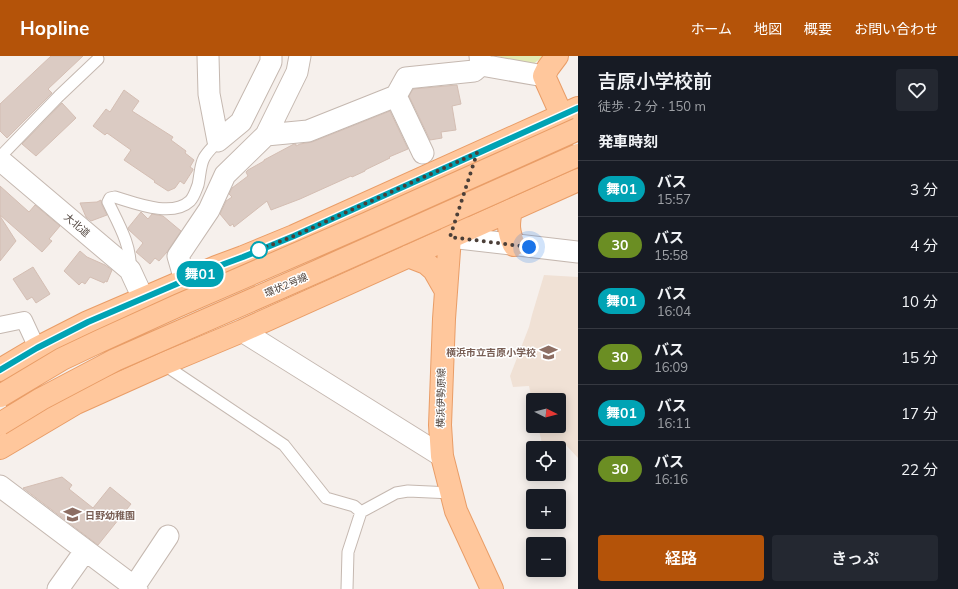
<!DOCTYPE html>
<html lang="ja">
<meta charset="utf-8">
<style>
:root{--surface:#171b24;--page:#242831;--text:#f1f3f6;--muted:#9ea1a6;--line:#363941;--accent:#b45309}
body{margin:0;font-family:Mulish,"Noto Sans JP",sans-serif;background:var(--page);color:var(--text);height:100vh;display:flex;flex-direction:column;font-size:15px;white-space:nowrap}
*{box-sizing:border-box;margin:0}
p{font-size:13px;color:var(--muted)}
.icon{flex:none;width:22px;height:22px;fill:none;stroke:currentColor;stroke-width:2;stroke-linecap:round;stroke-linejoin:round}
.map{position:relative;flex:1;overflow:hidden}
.panel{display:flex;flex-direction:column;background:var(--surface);width:380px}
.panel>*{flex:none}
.badge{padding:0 8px;border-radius:13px;font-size:14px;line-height:26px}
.needle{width:26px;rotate:96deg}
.fabs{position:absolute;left:526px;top:337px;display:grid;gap:8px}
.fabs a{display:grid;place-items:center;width:40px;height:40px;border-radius:4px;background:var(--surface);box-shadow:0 2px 10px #0003;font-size:20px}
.you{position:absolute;width:20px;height:20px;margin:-10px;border:3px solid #fff;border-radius:50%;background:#1a73e8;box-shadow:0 0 0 6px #1a73e833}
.map>.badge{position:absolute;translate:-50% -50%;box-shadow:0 0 0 2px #fff}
h2{padding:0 20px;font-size:15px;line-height:36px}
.round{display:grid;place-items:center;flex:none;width:42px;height:42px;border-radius:4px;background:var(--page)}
.overview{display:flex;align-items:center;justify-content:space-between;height:68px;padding:0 20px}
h1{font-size:19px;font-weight:600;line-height:30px}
.cta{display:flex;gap:8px;margin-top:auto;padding:8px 20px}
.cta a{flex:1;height:46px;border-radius:4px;background:var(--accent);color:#fff;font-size:16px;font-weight:600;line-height:46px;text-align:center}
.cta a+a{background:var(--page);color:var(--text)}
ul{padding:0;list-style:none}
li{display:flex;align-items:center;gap:12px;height:56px;padding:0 20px;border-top:1px solid var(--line)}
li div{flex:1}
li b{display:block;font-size:15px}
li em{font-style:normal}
li .badge{min-width:44px;font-weight:700;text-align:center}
header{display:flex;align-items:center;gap:24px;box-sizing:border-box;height:56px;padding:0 20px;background:var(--accent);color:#fff}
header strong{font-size:19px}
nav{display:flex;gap:22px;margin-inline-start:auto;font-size:14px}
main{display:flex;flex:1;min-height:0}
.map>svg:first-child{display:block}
</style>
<header>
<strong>Hopline</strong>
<nav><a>ホーム</a><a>地図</a><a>概要</a><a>お問い合わせ</a></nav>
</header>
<main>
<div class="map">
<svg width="578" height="533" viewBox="0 0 578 533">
<rect width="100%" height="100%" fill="#f6f0ec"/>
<path fill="#f0e1d5" d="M 544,219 L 578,221 L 578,402 L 566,389 L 559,392 L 543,392 L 538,370 L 559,370 L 559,344 L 533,344 L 533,349 L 529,330 L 513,331 L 510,320 L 529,271 L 532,259 Z"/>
<path fill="#e2ebb3" d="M 497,0 L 544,0 L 533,8 Z"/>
<path fill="#dbcbc3" stroke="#d4beb3" d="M 51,0 L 83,0 L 48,33 L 52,37 L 7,82 L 0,75 L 0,48 Z
M 457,29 L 461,48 L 452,50 L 456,74 L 441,76 L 442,82 L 430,84 L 409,40 L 413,33 Z
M 124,34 L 139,45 L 132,55 L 173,81 L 171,84 L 186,95 L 185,97 L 194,104 L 190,111 L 193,113 L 193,114 L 184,128 L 180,125 L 175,132 L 168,135 L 154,126 L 155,125 L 124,104 L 131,94 L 107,77 L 105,79 L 93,70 L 106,53 L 110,56 Z
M 62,47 L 76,62 L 36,100 L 22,88 Z
M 390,55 L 408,93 L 389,101 L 390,102 L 365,114 L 365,115 L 352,121 L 351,120 L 300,143 L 271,154 L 267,145 L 234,171 L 233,168 L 230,170 L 220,158 L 226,145 L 232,141 L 229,138 L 232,132 L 248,120 L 246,116 L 248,114 L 264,105 L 264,104 L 294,88 L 296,88 L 296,90 L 300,88 L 312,86 Z
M 0,130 L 29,156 L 35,149 L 60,170 L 49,183 L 52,185 L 42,196 L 0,159 Z
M 101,144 L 102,149 L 107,159 L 91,165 L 86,161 L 80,147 L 97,146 Z
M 141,156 L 148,163 L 152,158 L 163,160 L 181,175 L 167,196 L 159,205 L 155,202 L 150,208 L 136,196 L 143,187 L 129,174 L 128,172 Z
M 0,160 L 16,185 L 0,205 Z
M 80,195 L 87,201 L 105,209 L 112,214 L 107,226 L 105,225 L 104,227 L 90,221 L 85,228 L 82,226 L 79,229 L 64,215 Z
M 33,211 L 50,238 L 36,247 L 32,241 L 27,244 L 13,223 Z
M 62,421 L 72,429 L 69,433 L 93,452 L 110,431 L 131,448 L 98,489 L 23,432 Z"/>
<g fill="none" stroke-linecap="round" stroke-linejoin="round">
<defs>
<path id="service" d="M 0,101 L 59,40 L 98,3
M 130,214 C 132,190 118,167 108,146 L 110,142 L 115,141 C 135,147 172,162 190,145 C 194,141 196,134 198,129 C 200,121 200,109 204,102 C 207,96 214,90 218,85
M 163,308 L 284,389 L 326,442 L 354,450 L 361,456 L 396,437 L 408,435 L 452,437
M 347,533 L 348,496 L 361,456"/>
<path id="pedestrian" d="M 0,269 L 24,264 L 37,292"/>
<path id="minor" d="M 208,0 L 209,38 L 218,85 L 241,66 L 271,6 L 271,0
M 480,0 L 481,9 L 544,20
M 266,79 L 297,16 L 300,0
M 423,97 L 396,40 L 406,22 L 474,15 L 481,9
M 0,104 L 130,214 L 143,242
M 450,181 L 578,196
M 185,224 L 178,200 L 209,154 L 225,119 L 266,79 L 308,75 L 396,40
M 242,275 L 442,400
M 0,430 L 137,533
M 134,531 L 168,480
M 58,533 L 85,495"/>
<path id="primary" d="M 557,0 L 548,12 L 544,20 L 562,60
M 473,108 L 450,181 L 444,263 L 440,369 L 442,400 L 456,455 L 492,533
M 511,154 C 508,169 508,175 514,189
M 408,200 L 426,207 L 434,214 L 446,235
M 0,314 L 37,292 L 88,266 L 216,211 L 243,201 L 294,180 L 578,52
M 0,392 L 76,347 L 163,308 L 242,275 L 578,124"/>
</defs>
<use href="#service" stroke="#c5b8b0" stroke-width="13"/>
<use href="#pedestrian" stroke="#c5b8b0" stroke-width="18"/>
<use href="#minor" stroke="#c5b8b0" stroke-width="23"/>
<use href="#primary" stroke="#e99d67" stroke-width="24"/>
<use href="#service" stroke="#fff" stroke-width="11"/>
<use href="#pedestrian" stroke="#fff" stroke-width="16"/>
<use href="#minor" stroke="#fff" stroke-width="21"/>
<use href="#primary" stroke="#ffc79c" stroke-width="22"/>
<defs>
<path id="primary-bridge" d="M 0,340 L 62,303 L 100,285 L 177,250 L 368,167 L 578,73
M 0,368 L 41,343 L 115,304 L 318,215 L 578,99"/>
</defs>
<use href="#primary-bridge" stroke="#e99d67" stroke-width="24" stroke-linecap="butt"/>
<use href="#primary-bridge" stroke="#ffc79c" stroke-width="22"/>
</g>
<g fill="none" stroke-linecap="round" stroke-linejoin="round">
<defs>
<path id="line" d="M 0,314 L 37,292 L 88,266 L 216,211 L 243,201 L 294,180 L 578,52"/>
</defs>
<use href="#line" stroke="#fff" stroke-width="9"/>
<use href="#line" stroke="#00a3b4" stroke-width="6"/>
<path stroke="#4b3f38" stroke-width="4" stroke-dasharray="0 7.2" d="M 259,194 L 256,195 L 294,180 L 477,97 L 450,181 L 529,191"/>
</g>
<defs>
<symbol id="school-bare" viewBox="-9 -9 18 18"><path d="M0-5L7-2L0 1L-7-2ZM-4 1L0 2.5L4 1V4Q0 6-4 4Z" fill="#8d6e63" stroke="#fff" stroke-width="2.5" paint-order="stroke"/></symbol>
</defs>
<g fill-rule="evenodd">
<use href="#school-bare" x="536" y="284" width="25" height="25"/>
<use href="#school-bare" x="60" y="446" width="25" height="25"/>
</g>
<circle fill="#fff" stroke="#00a3b4" stroke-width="2" cx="259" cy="194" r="8"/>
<g text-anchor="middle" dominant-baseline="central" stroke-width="3" stroke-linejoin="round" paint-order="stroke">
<g font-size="10" fill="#4b3f38" stroke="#fff">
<text transform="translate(77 169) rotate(40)">大北道</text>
<text transform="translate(286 229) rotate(-23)">環状2号線</text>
<text transform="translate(441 342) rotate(-89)">横浜伊勢原線</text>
</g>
<g font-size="10" font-weight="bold" fill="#785e54" stroke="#fff" text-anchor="end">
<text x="536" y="296">横浜市立吉原小学校</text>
<text x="85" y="459" text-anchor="start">日野幼稚園</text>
</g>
</g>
</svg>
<div class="fabs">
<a><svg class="needle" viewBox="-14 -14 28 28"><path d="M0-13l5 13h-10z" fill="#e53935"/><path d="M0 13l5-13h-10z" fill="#9ea1a6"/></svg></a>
<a><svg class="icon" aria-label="locate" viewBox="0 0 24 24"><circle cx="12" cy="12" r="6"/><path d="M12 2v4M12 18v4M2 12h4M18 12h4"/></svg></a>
<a>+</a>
<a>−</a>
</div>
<div class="you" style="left:529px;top:191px"></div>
<b class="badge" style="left:200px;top:218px;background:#00a3b4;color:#fff">舞01</b>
</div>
<section class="panel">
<div class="overview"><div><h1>吉原小学校前</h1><p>徒歩 · 2 分 · 150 m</p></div><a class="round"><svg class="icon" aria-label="heart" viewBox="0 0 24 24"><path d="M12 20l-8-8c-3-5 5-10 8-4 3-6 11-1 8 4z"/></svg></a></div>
<h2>発車時刻</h2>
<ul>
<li><span class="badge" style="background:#00a3b4;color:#fff">舞01</span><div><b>バス</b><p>15:57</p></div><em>3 分</em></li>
<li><span class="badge" style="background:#6b8e23;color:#fff">30</span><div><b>バス</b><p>15:58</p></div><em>4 分</em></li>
<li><span class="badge" style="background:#00a3b4;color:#fff">舞01</span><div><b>バス</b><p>16:04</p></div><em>10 分</em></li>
<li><span class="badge" style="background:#6b8e23;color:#fff">30</span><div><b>バス</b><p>16:09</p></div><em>15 分</em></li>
<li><span class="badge" style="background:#00a3b4;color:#fff">舞01</span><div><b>バス</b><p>16:11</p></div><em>17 分</em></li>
<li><span class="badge" style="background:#6b8e23;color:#fff">30</span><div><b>バス</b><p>16:16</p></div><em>22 分</em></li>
</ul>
<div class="cta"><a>経路</a><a>きっぷ</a></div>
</section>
</main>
